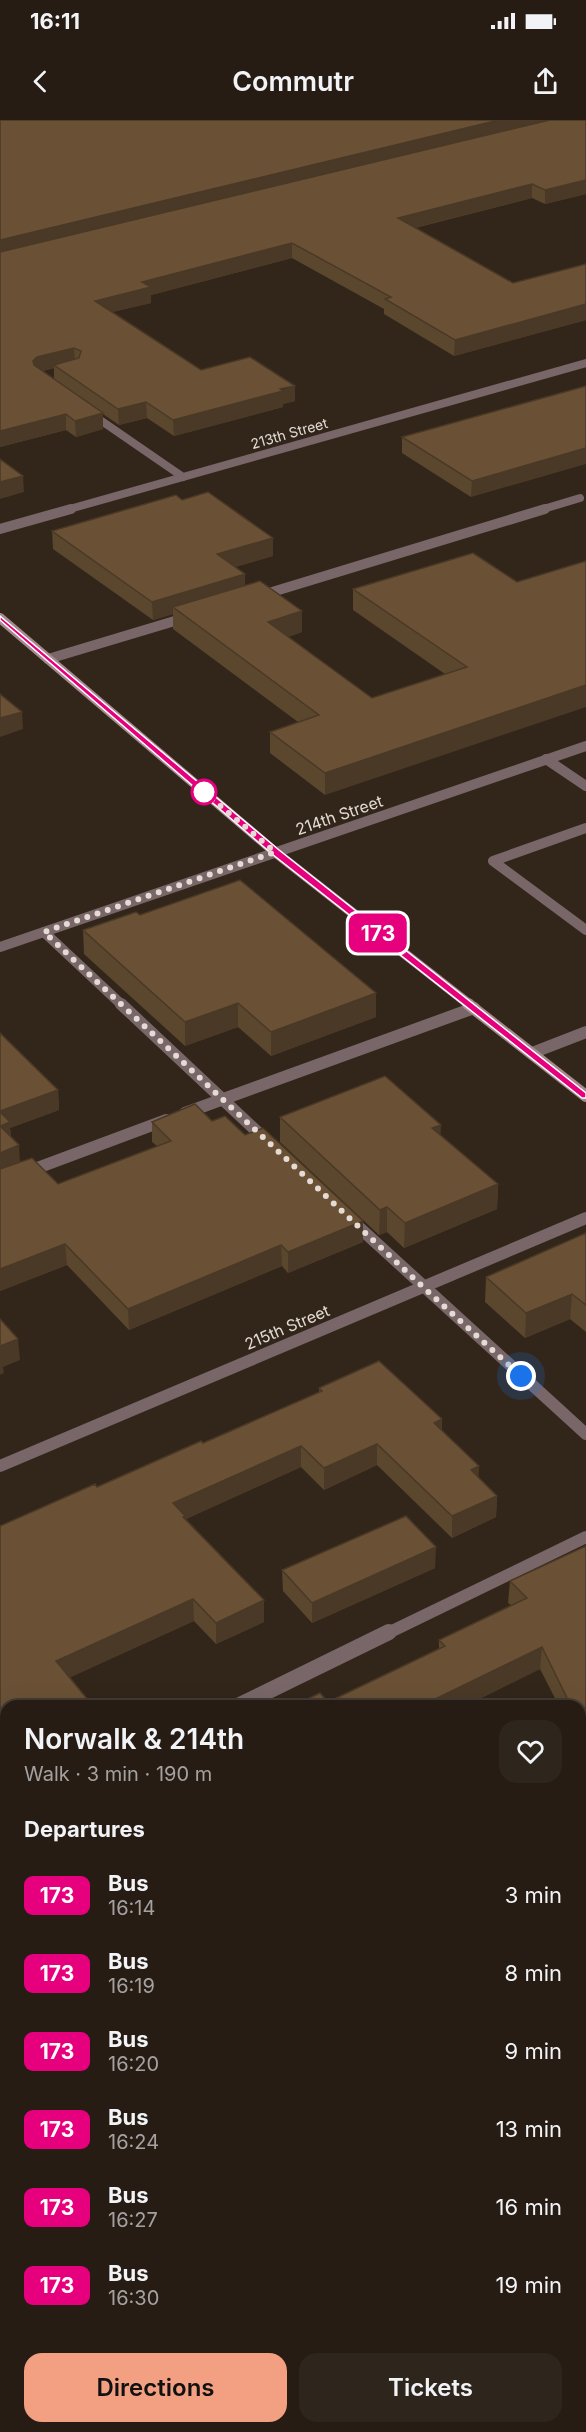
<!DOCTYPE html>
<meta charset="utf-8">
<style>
:root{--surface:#261c14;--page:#2e251d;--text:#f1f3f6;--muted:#a4a1a0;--line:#423a34;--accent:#f2a081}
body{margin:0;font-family:Inter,sans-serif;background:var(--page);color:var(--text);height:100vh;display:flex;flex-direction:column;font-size:22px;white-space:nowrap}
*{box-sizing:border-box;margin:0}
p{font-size:20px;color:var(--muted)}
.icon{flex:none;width:33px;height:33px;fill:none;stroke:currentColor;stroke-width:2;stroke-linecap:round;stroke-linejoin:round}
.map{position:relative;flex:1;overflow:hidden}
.side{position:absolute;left:0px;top:1580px;width:586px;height:734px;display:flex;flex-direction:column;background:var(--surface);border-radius:18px 18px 0 0;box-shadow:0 6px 24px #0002,0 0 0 2px var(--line)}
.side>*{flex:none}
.badge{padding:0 12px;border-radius:9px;font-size:21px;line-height:39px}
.you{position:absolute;width:30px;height:30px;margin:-15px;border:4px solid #fff;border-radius:50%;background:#1a73e8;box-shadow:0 0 0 9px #1a73e833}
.map>.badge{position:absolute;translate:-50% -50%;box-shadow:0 0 0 3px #fff}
h2{padding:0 24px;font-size:22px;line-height:54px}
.round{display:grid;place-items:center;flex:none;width:63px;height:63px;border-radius:18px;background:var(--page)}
.headline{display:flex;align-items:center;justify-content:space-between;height:102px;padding:0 24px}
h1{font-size:28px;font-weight:600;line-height:45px}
.action{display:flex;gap:12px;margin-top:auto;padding:12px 24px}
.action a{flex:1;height:69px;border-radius:18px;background:var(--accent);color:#111;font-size:24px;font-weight:600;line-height:69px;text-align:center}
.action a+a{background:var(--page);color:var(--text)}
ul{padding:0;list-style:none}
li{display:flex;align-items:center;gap:18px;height:78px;padding:0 24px}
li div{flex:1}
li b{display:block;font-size:22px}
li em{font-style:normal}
li .badge{min-width:66px;font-weight:700;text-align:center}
.status{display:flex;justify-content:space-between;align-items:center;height:42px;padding:0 30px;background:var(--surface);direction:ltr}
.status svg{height:16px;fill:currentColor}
header{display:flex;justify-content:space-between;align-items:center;height:78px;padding:0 24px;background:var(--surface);font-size:27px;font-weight:600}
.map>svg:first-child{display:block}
</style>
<div class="status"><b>16:11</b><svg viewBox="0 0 49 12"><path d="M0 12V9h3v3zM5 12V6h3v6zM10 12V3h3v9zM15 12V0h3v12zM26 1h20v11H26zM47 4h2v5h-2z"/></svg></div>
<header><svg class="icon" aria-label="back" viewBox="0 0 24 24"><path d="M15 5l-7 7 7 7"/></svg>Commutr<svg class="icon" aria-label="share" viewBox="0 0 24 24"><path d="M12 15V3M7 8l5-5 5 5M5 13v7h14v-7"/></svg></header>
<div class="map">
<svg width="586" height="2312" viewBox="0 0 586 2312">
<rect width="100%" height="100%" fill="#32261b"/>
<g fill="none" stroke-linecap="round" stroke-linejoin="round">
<path stroke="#786668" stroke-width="8" d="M 90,293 L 183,357
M 540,390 L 580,378"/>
<path stroke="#786668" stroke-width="10" d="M 259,476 L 545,389
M 48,539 L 188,497
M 546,639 L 586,666
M 586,708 L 493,741 L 586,810
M 44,812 L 122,885"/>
<path stroke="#786668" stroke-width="12" d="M 121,884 L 266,1020
M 532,933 L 586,912
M 185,993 L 474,888
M 0,1062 L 166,1000
M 351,1100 L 586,1314
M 386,1514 L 586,1417"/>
<path stroke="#786668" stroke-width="16" d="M 238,1586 L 389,1512
M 0,1701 L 6,1698"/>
<path stroke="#786668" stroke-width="8" d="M 66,390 L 586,243"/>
<path stroke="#786668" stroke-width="10" d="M 0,409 L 71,389
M 0,827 L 586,626"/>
<path stroke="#786668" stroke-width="12" d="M 0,1346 L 586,1098"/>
<path stroke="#786668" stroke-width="16" d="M 580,1846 L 586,1843
M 0,2169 L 6,2165"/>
<path stroke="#a6898d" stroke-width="10" d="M 0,498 L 275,732 L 470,885"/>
<path stroke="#a6898d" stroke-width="12" d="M 468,884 L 586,976"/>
</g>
<path fill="#5b462e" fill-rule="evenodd" d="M 0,0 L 586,0 L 586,74 L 545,84 L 532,78 L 415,108 L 513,163 L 586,144 L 586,200 L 454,236 L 384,194 L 384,189 L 292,138 L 151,175 L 151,183 L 112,192 L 201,250 L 295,281 L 283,284 L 283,287 L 174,316 L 147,298 L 119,305 L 103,294 L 103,309 L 76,317 L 66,310 L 0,327 ZM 54,248 L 54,259 L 43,251 Z
M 586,266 L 471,377 L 402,333 L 402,317 Z
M 52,411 L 273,436 L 235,447 L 245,454 L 245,466 L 302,512 L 288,517 L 372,578 L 445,554 L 353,490 L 353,469 L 517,462 L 586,441 L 325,675 L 270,633 L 270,612 L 298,602 L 173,509 L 173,494 L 153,500 L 53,429 Z
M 140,795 L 376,873 L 376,897 L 271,936 L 238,907 L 185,926 L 84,834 L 83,810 Z
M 0,913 L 58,970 L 59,990 L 10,1008 L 11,1017 L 20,1042 L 58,1064 L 157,1026 L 152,1022 L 152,1002 L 212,1001 L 245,1015 L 363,1101 L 363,1122 L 288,1153 L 282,1146 L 129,1210 L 67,1145 L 0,1171 Z
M 280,997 L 441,1016 L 498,1064 L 497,1089 L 404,1128 L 387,1112 L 379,1115 L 280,1022 Z
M 586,1113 L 586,1212 L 570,1199 L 525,1218 L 485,1182 L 486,1157 Z
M 379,1241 L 442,1299 L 442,1310 L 479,1346 L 478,1357 L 497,1376 L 496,1397 L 452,1418 L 377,1345 L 324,1370 L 301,1347 L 186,1399 L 264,1480 L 264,1502 L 216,1524 L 194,1501 L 70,1557 L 93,1586 L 6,1586 L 6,1657 L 0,1660 L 0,1406 L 95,1364 L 97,1367 L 201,1321 L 203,1323 L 319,1272 L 319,1268 Z
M 586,1426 L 586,1688 L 580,1691 L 580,1586 L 559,1586 L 540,1549 L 465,1586 L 293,1586 L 328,1582 L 439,1529 L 439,1520 L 511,1485 L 508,1483 L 510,1461 Z
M 435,1448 L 312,1503 L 283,1471 L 282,1450 Z
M 384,2307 L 541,2307 L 546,2312 L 388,2312 Z"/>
<path fill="#4a3926" d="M 499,0 L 556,0 L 0,135 L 0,120 Z
M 586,60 L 586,74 L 545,84 L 545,70 Z
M 532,64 L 532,78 L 397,112 L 398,98 Z
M 292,123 L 292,138 L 151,175 L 151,183 L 95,196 L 95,181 L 142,162 Z
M 586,184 L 586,200 L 454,236 L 455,220 Z
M 74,228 L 75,243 L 54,245 L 54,248 L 38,252 L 34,256 L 33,241 L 37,237 Z
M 295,266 L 295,281 L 283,284 L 283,287 L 174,316 L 173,300 Z
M 146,282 L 147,298 L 119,305 L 118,289 Z
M 103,293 L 103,309 L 76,317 L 75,301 Z
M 66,294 L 66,310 L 0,327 L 0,311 Z
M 586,328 L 586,344 L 471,377 L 472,361 Z
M 23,356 L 24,372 L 0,379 L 0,362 Z
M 273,418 L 273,436 L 217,452 L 217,434 Z
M 245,454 L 245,472 L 173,487 L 173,494 L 153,500 L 152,482 Z
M 302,491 L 302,512 L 268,523 L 268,502 Z
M 586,565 L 586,587 L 325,675 L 325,653 Z
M 22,592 L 23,609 L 0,617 L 0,598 Z
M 376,873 L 376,897 L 271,936 L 271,912 Z
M 238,883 L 238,907 L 185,926 L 185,902 Z
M 58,970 L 59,990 L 10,1008 L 11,1022 L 0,1014 L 0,991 Z
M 441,1005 L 440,1029 L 432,1008 Z
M 19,1025 L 20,1046 L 0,1054 L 0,1033 Z
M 498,1064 L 497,1089 L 404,1128 L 405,1103 Z
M 387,1087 L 387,1112 L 379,1115 L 380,1090 Z
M 363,1101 L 363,1122 L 288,1153 L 288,1132 Z
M 65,1124 L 67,1145 L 0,1171 L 0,1149 Z
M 281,1125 L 282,1146 L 129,1210 L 128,1189 Z
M 572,1174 L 570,1199 L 525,1218 L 526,1193 Z
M 18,1219 L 20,1240 L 3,1247 L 4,1253 L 0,1255 L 0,1226 Z
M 442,1299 L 441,1320 L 434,1303 Z
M 377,1324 L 377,1345 L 324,1370 L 324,1348 Z
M 301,1326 L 301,1347 L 186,1399 L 186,1417 L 173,1383 Z
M 479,1346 L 478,1367 L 471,1350 Z
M 497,1376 L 496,1397 L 452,1418 L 452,1396 Z
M 436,1427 L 435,1448 L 312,1503 L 312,1483 Z
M 193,1479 L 194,1501 L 58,1563 L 56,1541 Z
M 264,1480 L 264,1502 L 216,1524 L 216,1503 Z
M 542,1527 L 540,1549 L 465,1586 L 421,1586 Z
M 6,1634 L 6,1657 L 0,1660 L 0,1637 Z
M 586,1668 L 586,1688 L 580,1691 L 580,1671 Z
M 6,1960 L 6,1982 L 0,1986 L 0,1963 Z
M 586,2046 L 586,2065 L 580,2069 L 580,2049 Z
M 586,2226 L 586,2246 L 580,2249 L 580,2230 Z
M 285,2307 L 319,2307 L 310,2312 L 277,2312 Z"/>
<path fill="#6a5136" stroke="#4a3926" stroke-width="1.5" d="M 0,0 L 499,0 L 0,120 Z
M 550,0 L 586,0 L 586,60 L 545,70 L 532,64 L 398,98 L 513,163 L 586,144 L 586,184 L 455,220 L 385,179 L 391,177 L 292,123 L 142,162 L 151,167 L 95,181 L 201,250 L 250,237 L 295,266 L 280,269 L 283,271 L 173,300 L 146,282 L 118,289 L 54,245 L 79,238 L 81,231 L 74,228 L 37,237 L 33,241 L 34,245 L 103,293 L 75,301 L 66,294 L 0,311 L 0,132 Z
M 586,266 L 586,328 L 472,361 L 402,317 Z
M 0,339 L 23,356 L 0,362 Z
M 208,372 L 273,418 L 217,434 L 245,454 L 152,482 L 52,411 L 176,375 L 182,380 Z
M 473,433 L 517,462 L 586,441 L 586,565 L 325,653 L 270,612 L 319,595 L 173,487 L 260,461 L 302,491 L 268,502 L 372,578 L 467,547 L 353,469 Z
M 0,574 L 22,592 L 0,598 Z
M 240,760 L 376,873 L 271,912 L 238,883 L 185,902 L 83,810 L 136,792 L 140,795 Z
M 0,913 L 58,970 L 0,991 Z
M 385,956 L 441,1005 L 432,1008 L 498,1064 L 405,1103 L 387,1087 L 380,1090 L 280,997 Z
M 195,984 L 212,1001 L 225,996 L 245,1015 L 263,1008 L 363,1101 L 288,1132 L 281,1125 L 128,1189 L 65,1124 L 0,1149 L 0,1049 L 32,1038 L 58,1064 L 171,1021 L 152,1002 Z
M 0,992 L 10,1002 L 0,1006 Z
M 0,1006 L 19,1025 L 0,1033 Z
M 586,1113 L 586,1185 L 572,1174 L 526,1193 L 486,1157 Z
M 0,1199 L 18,1219 L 0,1226 Z
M 379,1241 L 442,1299 L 434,1303 L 479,1346 L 471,1350 L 497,1376 L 452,1396 L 377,1324 L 324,1348 L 301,1326 L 173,1383 L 185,1396 L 183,1397 L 264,1480 L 216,1503 L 193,1479 L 56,1541 L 93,1586 L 6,1586 L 6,1634 L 0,1637 L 0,1406 L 95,1364 L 97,1367 L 201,1321 L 203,1323 L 322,1271 L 319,1268 Z
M 406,1396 L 436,1427 L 312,1483 L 282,1450 Z
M 586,1426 L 586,1668 L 580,1671 L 580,1586 L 571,1586 L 542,1527 L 421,1586 L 293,1586 L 320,1573 L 328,1582 L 445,1526 L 439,1520 L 527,1478 L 510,1461 Z
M 6,1716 L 6,1960 L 0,1963 L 0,1719 Z
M 586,1934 L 586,2046 L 580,2049 L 580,1937 Z
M 586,2131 L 586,2226 L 580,2230 L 580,2135 Z
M 6,2270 L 6,2307 L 285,2307 L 277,2312 L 0,2312 L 0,2273 Z
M 400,2307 L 541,2307 L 546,2312 L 404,2312 Z"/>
<path fill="#e6007e" stroke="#fff" stroke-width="1.5" d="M 0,496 L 279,730 L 586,973 L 586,978 L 582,978 L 272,734 L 0,500 Z"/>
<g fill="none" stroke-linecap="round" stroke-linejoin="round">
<path stroke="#e4dcd4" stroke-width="6" stroke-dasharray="0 10.8" d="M 204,672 L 275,732 L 44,812 L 423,1167 L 521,1256"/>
</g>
<circle fill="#fff" stroke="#e6007e" stroke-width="3" cx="204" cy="672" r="12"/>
<g text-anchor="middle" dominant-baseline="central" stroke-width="4.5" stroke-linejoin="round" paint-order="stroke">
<g font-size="14" fill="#e4dcd4" stroke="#32261b">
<text transform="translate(289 313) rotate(-16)">213th Street</text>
</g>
<g font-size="16" fill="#e4dcd4" stroke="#32261b">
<text transform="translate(339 695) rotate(-19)">214th Street</text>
<text transform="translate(287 1207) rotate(-23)">215th Street</text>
</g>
</g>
</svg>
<div class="you" style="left:521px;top:1256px"></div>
<b class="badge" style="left:378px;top:813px;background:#e6007e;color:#fff">173</b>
<section class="side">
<div class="headline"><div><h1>Norwalk &amp; 214th</h1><p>Walk · 3 min · 190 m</p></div><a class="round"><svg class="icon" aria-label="heart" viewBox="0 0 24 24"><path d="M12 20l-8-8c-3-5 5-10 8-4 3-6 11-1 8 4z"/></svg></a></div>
<h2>Departures</h2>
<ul>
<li><span class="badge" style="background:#e6007e;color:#fff">173</span><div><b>Bus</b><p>16:14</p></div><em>3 min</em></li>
<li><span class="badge" style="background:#e6007e;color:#fff">173</span><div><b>Bus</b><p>16:19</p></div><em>8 min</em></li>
<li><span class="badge" style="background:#e6007e;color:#fff">173</span><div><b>Bus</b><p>16:20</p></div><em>9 min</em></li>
<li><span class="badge" style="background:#e6007e;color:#fff">173</span><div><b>Bus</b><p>16:24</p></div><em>13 min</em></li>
<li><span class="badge" style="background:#e6007e;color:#fff">173</span><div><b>Bus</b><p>16:27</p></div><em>16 min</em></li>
<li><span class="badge" style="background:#e6007e;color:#fff">173</span><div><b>Bus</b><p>16:30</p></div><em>19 min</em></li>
</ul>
<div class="action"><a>Directions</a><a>Tickets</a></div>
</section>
</div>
